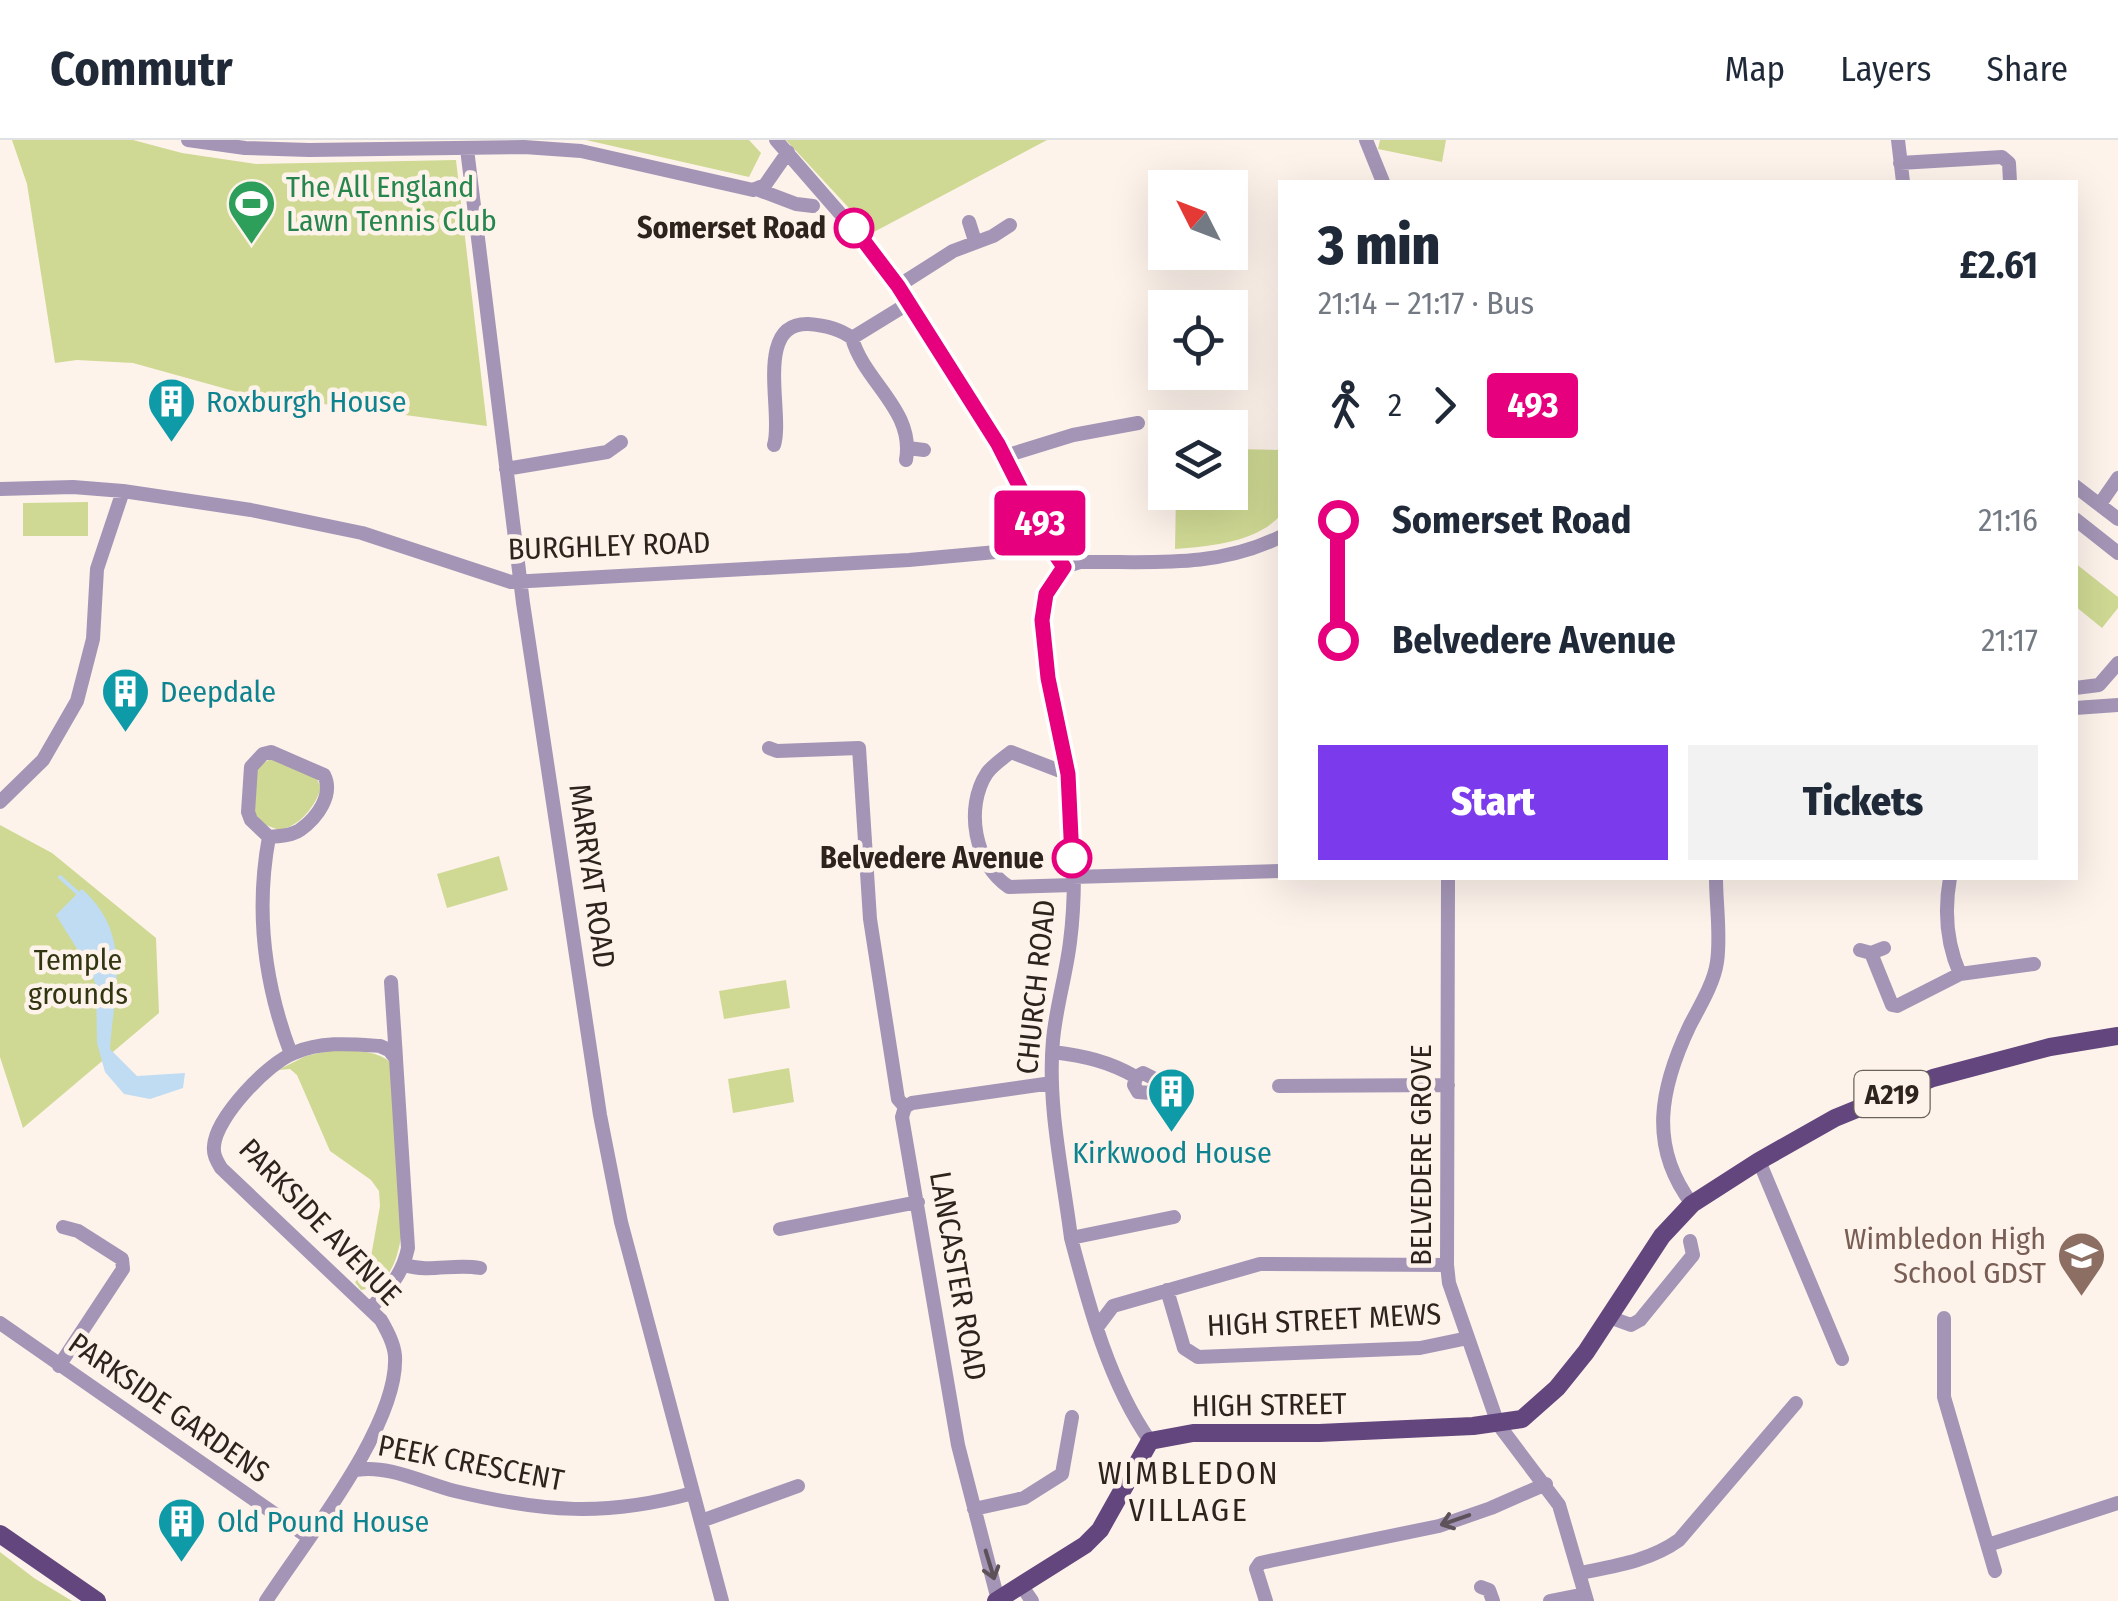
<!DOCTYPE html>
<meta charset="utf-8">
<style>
:root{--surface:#fff;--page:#f2f2f3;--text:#1f2937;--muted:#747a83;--line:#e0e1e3;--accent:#7c3aed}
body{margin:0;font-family:"Fira Sans Condensed",sans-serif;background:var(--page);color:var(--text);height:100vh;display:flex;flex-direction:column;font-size:38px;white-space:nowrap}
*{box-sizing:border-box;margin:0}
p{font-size:32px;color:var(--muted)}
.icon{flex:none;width:55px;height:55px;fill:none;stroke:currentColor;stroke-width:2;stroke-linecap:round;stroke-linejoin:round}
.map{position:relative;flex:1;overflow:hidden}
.side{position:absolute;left:1278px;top:40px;width:800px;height:700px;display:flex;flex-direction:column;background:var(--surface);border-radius:0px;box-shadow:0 10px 40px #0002}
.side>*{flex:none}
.badge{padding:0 20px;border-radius:8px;font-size:35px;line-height:65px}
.needle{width:65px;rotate:312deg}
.fabs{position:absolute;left:1148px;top:30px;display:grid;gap:20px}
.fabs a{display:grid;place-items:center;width:100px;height:100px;border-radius:0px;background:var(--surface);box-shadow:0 10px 40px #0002;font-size:50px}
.map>.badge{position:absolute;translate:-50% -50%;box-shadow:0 0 0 5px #fff}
.legs{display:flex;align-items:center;gap:15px;height:110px;padding:0 40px;font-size:32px}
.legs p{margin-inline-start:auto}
.summary{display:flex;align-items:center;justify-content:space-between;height:170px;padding:0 40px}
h1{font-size:55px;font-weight:800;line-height:75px}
.button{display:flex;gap:20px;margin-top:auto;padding:20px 40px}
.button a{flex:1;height:115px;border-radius:0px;background:var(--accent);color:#fff;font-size:40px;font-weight:800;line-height:115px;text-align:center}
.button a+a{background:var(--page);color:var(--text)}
ul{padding:0 40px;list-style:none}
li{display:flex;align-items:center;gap:35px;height:120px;font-size:38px}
li i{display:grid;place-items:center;width:15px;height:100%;margin:0 12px;background:currentColor}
li i::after{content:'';width:25px;height:25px;margin:-12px;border:8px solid;border-radius:50%;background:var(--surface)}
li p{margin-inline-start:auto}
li:first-child i{background:linear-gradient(#0000 50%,currentColor 0)}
li:last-child i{background:linear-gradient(currentColor 50%,#0000 0)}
header{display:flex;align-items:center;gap:60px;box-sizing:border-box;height:140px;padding:0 50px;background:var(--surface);border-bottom:2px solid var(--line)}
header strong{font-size:48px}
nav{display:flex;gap:55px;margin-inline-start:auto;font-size:35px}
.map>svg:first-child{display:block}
</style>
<header>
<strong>Commutr</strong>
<nav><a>Map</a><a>Layers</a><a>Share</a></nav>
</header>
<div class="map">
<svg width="2118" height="1461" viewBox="0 0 2118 1461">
<rect width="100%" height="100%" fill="#fdf3eb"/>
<path fill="#cfd993" d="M 12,0 L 133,0 L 182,13 L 256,24 L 456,20 L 487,286 L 241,253 L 133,223 L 77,220 L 55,223 L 27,44 Z
M 586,0 L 749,0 L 761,13 L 749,37 Z
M 786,0 L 1047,0 L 872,93 Z
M 1380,0 L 1446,0 L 1442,22 L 1378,9 Z
M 1230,309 L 1280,310 L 1280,376 C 1254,403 1210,406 1175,409 L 1176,353 L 1230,352 Z
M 88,362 L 88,396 L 23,396 L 23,363 Z
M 2075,423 L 2118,457 L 2118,468 L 2102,488 L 2075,466 Z
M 274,617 L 316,637 L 321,648 C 315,667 299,687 279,690 L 263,684 L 253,671 L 255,628 Z
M 0,685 L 52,713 L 156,798 L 159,873 L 23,988 L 0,917 Z
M 499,716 L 508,750 L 447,768 L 437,734 Z
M 786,840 L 790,868 L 724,879 L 719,851 Z
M 328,911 C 348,911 374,908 390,922 L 402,1091 C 398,1118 391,1146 361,1150 L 355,1142 L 369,1128 L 380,1066 L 379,1051 L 371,1040 L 330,1011 L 297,935 L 290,929 L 278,930 L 306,916 Z
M 789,928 L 794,962 L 733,973 L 728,939 Z
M 0,1412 L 34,1438 L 72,1461 L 0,1461 Z"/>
<path fill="#bfdcf3" d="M 82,749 C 133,795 114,848 110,909 L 137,936 L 185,933 L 183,948 L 150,959 L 124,954 L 105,932 L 97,903 L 96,845 L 90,830 L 56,775 Z"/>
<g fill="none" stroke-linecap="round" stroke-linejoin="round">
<path stroke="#bfdcf3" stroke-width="4" d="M 60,737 L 81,756"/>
<path stroke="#a495b6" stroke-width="14" d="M 188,0 L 245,8 L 309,10 L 524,7 L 581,11 L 753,50 L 765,45 L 788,12
M 776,0 L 878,117 L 898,146 L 1005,316 L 1050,407 L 1064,427
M 1366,0 L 1383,42
M 1898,0 L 1903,42
M 467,9 L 523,463 L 600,975 L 621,1082 L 722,1461
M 1900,23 L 2002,17 L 2009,23 L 2010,42
M 759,50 L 796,64 L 813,66
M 969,82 L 975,101
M 898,146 L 953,111 L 993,96 L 1010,85
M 852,198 C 864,242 915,270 906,320
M 774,305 C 784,274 753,183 808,184 C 823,185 840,189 852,198 L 909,163
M 908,308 L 924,310
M 1005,316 L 1073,295 L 1138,283
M 506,329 L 607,312 L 621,302
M 2075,346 L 2118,379
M 0,349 L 73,347 L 123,351 L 251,370 L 362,393 L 511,442 L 909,420 L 1050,407
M 2100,364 L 2118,338
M 2075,379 L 2118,413
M 1064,427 C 1024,476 1051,540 1061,596 C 1073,656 1078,741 1070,802 C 1066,835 1056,867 1053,900 C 1047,965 1063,1034 1071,1098 C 1089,1166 1109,1243 1150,1301
M 1064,427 L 1080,422 C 1150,421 1215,429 1280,397
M 2075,548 L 2099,545 L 2118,523
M 2075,568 L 2118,565
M 769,608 L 777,611 L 859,608 L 870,779 L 898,959 L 905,967
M 271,612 L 324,635 C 334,655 317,678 300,690 C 291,696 279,696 269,697 L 251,680 L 248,672 L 251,627 L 263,614 Z
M 1068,634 L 1011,612 C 1003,618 993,625 987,633 C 964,668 975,725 1009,747 L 1073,745
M 0,662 L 43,620 L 77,561 L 93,499 L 97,429 L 123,351
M 269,697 C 255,772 264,843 291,914
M 1073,737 L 1280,731
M 1448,738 L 1447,1125 L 1449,1143 L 1498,1284 L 1559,1365 L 1587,1461
M 1950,738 C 1944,771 1946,802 1960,834
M 1860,810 L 1871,813 L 1884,808
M 1871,813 L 1892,865 L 1897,866 L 1960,834 L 2034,824
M 391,842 L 396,918
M 1053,912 C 1084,916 1108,921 1136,937 L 1134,945 L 1138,952 L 1151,953 L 1156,945 L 1155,939 L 1143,933 L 1136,937
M 1279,946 L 1448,945
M 905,967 L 902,977 L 958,1305 L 998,1460
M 905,967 L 912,963 L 1052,943
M 1759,1021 L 1842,1219
M 1692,1064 C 1648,1006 1660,948 1690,885 C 1700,866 1714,843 1717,822 C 1721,795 1716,765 1716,738
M 780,1089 L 918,1062
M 1071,1098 L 1174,1077
M 405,1125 C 430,1133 454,1123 480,1128
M 1167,1150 L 1184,1208 L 1198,1217 L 1420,1208 L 1468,1198
M 1609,1177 L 1631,1185 L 1640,1180 L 1693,1115 L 1690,1101
M 1944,1178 L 1944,1257 L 1995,1431
M 0,1183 L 308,1397
M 1098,1186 L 1113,1166 L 1260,1124 L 1447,1125
M 59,1226 L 123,1129 L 122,1119 L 78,1091 L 63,1087
M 357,1330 C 387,1324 426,1344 455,1351 C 543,1372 605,1377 693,1353
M 974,1369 L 1024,1358 L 1062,1334 L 1072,1277
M 701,1381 L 798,1346
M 1988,1405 L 2118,1363
M 1580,1433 C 1614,1426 1650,1421 1679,1400 L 1796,1263
M 1021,1445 L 1032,1461
M 1481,1447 L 1489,1450 L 1493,1461
M 266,1461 C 304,1402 399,1286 395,1216 C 394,1203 387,1191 381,1180 L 221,1028 C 217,1021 213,1015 214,1006 C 216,977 268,923 294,913 C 322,901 351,904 380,906 L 389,910 L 396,919 L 408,1108 C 403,1134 388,1150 370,1169
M 1266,1461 L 1256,1429 L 1260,1423 L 1439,1386 L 1491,1368 L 1546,1344
M 1550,1461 L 1585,1454"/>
<path stroke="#63467e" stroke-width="18" d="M 0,1394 L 97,1461
M 996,1461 L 1085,1405 L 1100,1390 L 1150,1301 L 1193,1293 L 1319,1293 L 1473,1286 L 1522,1279 L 1557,1248 L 1586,1212 L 1662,1096 L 1692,1064 L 1759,1021 L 1835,978 L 1933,938 L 2050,907 L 2118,896"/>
</g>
<defs><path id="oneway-shaft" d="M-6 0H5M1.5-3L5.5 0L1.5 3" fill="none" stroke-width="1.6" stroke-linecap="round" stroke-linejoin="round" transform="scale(2.5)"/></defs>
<g stroke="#5d525a">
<use href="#oneway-shaft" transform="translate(1455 1380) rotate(161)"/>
<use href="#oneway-shaft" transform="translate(990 1425) rotate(73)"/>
</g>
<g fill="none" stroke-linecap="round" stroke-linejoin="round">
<defs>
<path id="line-1" d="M 854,88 L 898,146 L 998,304 L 1050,407 L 1064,427 L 1046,454 L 1042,480 L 1048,538 L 1068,634 L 1072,718"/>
</defs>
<use href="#line-1" stroke="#fff" stroke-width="22"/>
<use href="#line-1" stroke="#e6007e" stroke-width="15"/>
</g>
<defs>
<symbol id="stadium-pin" viewBox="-11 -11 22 30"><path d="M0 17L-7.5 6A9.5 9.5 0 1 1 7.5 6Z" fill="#2e9e5b" stroke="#fdf3eb"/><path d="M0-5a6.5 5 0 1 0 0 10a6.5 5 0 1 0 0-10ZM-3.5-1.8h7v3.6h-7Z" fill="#fff"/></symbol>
<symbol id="building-pin" viewBox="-11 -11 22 30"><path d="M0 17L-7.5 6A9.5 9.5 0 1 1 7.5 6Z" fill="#0f9aa8" stroke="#fdf3eb"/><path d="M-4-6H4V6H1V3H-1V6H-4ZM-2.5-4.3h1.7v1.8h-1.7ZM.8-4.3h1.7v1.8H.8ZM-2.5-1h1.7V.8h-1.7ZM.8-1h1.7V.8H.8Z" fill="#fff"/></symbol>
<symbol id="school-pin" viewBox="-11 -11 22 30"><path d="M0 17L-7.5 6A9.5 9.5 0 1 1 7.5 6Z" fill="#8d6e63" stroke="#fdf3eb"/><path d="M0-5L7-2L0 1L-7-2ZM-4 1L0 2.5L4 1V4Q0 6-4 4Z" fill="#fff"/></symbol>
</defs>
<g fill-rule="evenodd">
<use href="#stadium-pin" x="224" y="36" width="55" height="75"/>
<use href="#building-pin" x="144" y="234" width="55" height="75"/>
<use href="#building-pin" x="98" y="524" width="55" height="75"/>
<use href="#building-pin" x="1144" y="924" width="55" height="75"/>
<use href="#school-pin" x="2054" y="1088" width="55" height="75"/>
<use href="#building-pin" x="154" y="1354" width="55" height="75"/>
</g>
<g fill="#fff" stroke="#e6007e" stroke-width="5">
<circle cx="854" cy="88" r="18"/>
<circle cx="1072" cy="718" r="18"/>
</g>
<g text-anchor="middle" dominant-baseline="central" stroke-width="9" stroke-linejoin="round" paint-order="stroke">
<rect fill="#fdf3eb" stroke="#6b635b" stroke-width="2.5" x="1854.5" y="931" width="75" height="46" rx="8"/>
<g font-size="28" font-weight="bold" fill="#2d251d">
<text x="1892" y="954">A219</text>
</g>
<g font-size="30" fill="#27864d" stroke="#fdf3eb" text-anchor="start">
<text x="286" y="47">The All England<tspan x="286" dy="34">Lawn Tennis Club</tspan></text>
</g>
<g font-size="30" font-weight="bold" fill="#2d251d" stroke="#fdf3eb" text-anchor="end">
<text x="826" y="88">Somerset Road</text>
<text x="1044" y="718">Belvedere Avenue</text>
</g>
<g font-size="30" fill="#0d838f" stroke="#fdf3eb" text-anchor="start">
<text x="206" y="262">Roxburgh House</text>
<text x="160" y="552">Deepdale</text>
<text x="1172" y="1013" text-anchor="middle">Kirkwood House</text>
<text x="217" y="1382">Old Pound House</text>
</g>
<g font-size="30" fill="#2d251d" stroke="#fdf3eb">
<text transform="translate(609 406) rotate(-2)">BURGHLEY ROAD</text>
<text transform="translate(592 736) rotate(82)">MARRYAT ROAD</text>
<text transform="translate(1036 847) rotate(-84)">CHURCH ROAD</text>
<text transform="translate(1421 1015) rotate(-90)">BELVEDERE GROVE</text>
<text transform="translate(320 1082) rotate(46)">PARKSIDE AVENUE</text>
<text transform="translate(958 1136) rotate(80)">LANCASTER ROAD</text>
<text transform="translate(1324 1180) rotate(-3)">HIGH STREET MEWS</text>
<text transform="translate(1269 1265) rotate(-1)">HIGH STREET</text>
<text transform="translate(169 1268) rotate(35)">PARKSIDE GARDENS</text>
<text transform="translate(471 1323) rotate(11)">PEEK CRESCENT</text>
</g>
<g font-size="30" fill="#313510" stroke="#fdf3eb">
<text x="78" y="820">Temple<tspan x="78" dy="34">grounds</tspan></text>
</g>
<g font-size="30" fill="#785e54" stroke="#fdf3eb" text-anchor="end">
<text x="2046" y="1099">Wimbledon High<tspan x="2046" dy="34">School GDST</tspan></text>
</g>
<g font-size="32" letter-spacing="2.5" fill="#2d251d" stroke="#fdf3eb">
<text x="1189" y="1333">WIMBLEDON<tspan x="1189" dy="37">VILLAGE</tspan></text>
</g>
</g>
</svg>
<div class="fabs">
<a><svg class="needle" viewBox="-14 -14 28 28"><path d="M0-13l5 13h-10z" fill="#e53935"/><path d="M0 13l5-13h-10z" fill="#747a83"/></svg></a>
<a><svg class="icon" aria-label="locate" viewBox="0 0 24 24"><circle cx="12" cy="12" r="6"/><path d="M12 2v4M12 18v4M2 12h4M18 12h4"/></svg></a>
<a><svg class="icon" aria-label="layers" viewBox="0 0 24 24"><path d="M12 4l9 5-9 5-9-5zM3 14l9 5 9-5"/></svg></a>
</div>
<b class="badge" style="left:1040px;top:383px;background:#e6007e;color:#fff">493</b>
<section class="side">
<div class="summary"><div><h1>3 min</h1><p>21:14 – 21:17 · Bus</p></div><b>£2.61</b></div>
<div class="legs"><svg class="icon" aria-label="walk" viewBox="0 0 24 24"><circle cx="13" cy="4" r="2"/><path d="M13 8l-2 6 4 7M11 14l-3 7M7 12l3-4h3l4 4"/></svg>2<svg class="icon" aria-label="forward" viewBox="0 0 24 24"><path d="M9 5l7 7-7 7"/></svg><b class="badge" style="background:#e6007e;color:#fff">493</b></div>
<ul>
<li><i style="color:#e6007e"></i><b>Somerset Road</b><p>21:16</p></li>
<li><i style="color:#e6007e"></i><b>Belvedere Avenue</b><p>21:17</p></li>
</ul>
<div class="button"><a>Start</a><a>Tickets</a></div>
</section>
</div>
